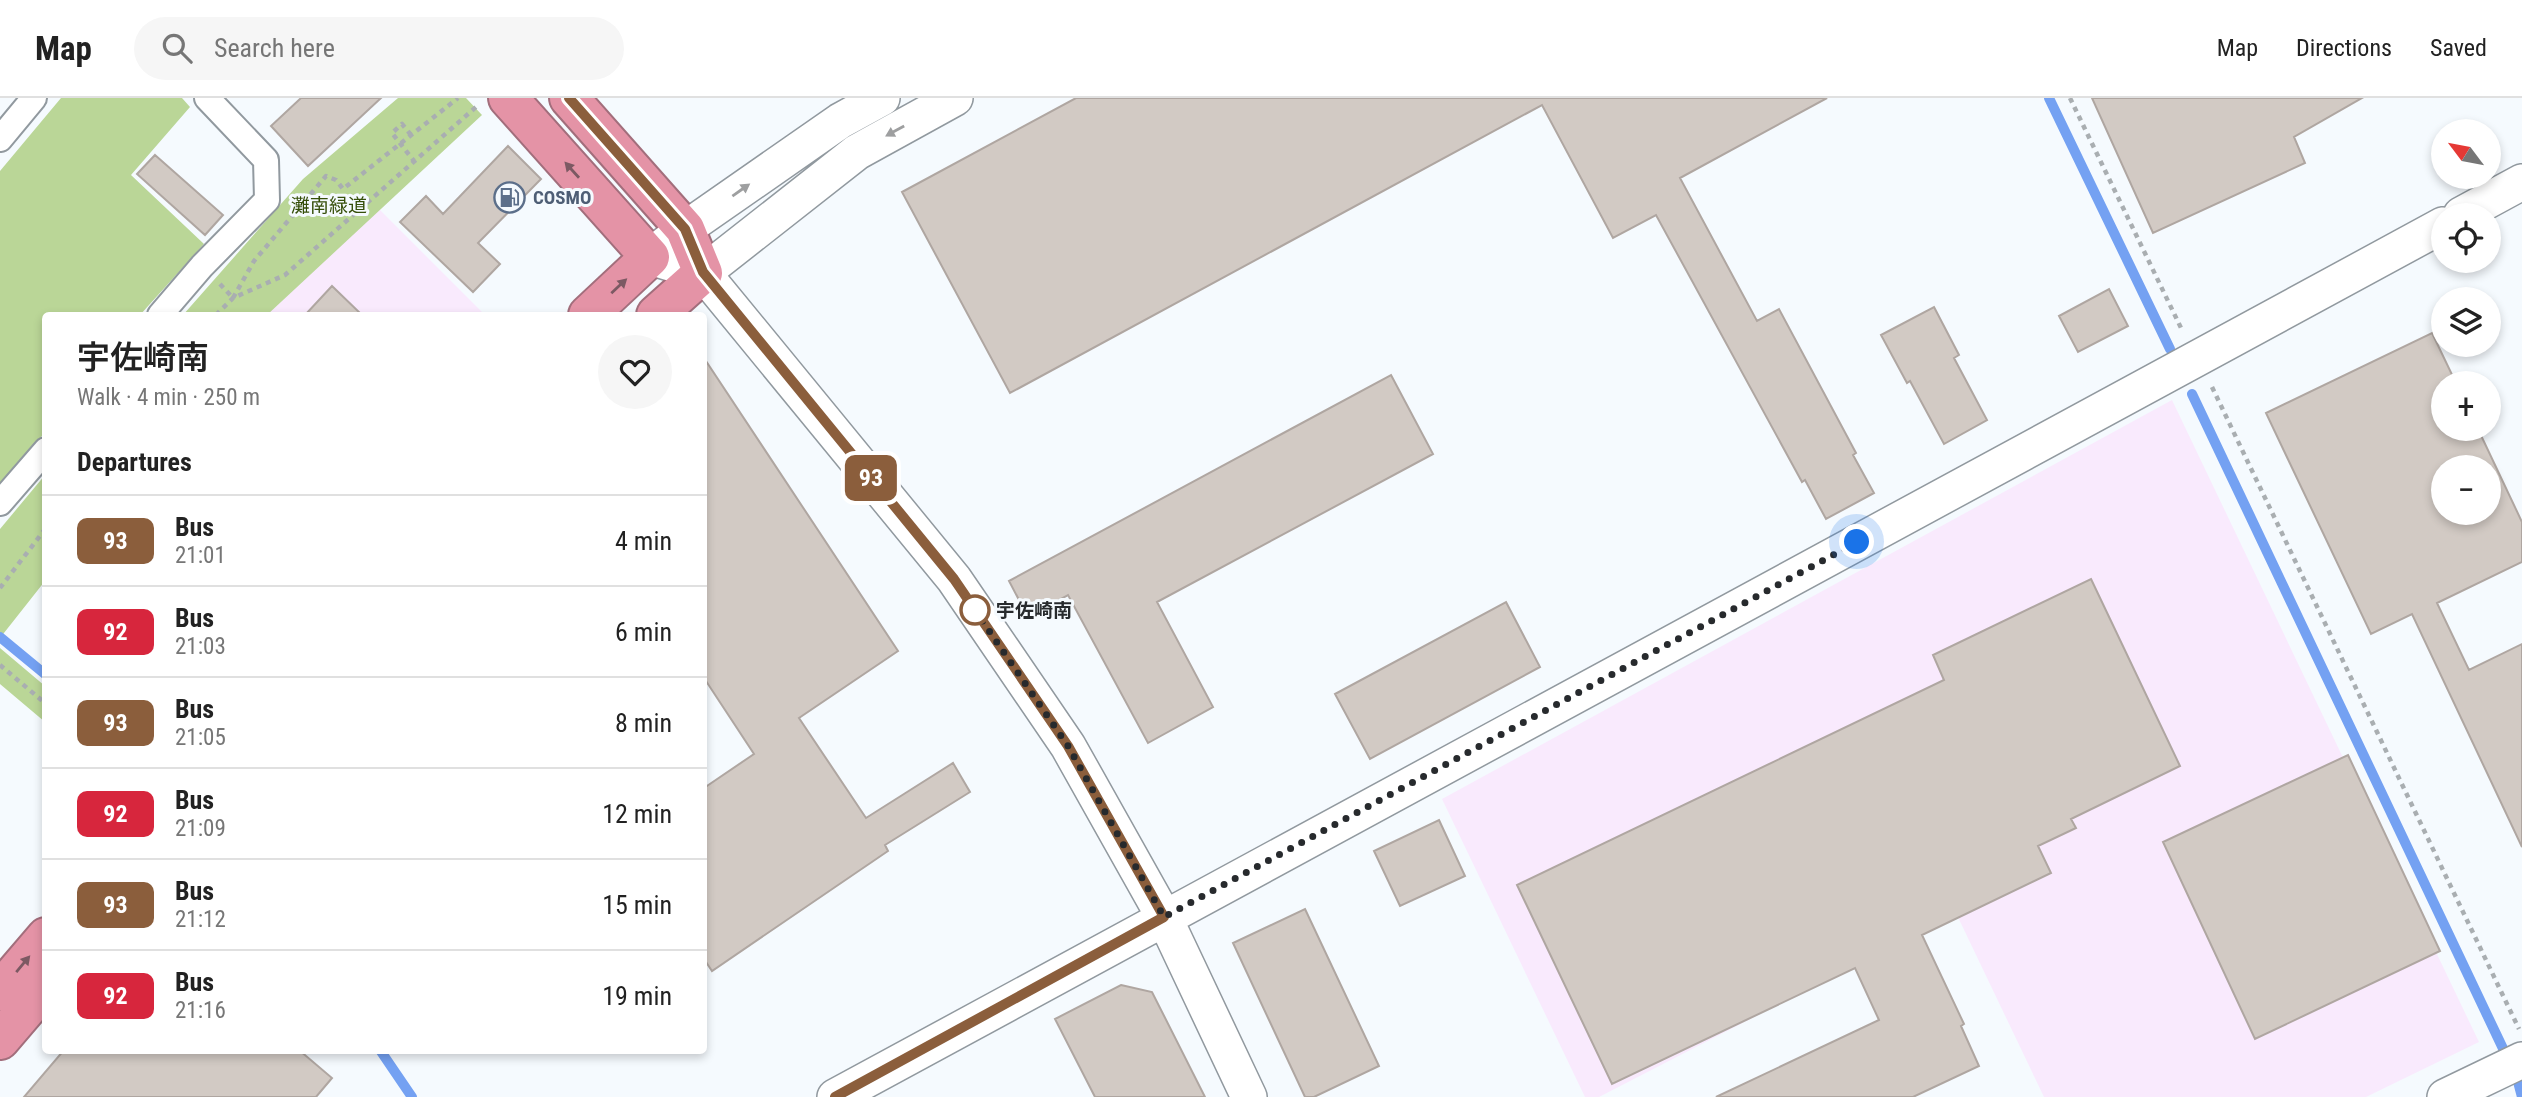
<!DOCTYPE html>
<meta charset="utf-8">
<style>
:root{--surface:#fff;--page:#f6f6f6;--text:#222;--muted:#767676;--line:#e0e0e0}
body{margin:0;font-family:"Roboto Condensed","Noto Sans JP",sans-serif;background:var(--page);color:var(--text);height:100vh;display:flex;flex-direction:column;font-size:26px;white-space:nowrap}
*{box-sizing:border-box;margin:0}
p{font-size:23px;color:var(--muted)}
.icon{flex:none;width:38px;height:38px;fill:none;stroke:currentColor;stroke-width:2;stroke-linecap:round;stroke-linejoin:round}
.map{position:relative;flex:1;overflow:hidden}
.side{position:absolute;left:42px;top:214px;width:665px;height:742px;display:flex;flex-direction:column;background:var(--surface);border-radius:7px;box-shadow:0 4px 10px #0003}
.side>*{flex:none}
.badge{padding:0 14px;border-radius:10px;font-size:24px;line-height:46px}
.needle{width:46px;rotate:302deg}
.fabs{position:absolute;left:2431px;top:21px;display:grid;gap:14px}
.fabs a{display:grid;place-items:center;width:70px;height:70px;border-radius:50%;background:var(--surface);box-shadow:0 4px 10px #0003;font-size:35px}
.you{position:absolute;width:35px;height:35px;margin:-18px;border:5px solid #fff;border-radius:50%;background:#1a73e8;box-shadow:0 0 0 10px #1a73e833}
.map>.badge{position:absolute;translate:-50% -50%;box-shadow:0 0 0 4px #fff}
h2{padding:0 35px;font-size:26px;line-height:63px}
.round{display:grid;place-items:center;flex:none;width:74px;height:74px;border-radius:37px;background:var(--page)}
.head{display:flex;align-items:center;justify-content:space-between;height:119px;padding:0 35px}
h1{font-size:33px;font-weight:600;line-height:52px}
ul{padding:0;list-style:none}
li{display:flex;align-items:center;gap:21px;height:91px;padding:0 35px;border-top:2px solid var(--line)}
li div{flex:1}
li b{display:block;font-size:26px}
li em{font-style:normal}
li .badge{min-width:77px;font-weight:700;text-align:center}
header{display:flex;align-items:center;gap:42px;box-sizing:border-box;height:98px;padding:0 35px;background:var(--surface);border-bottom:2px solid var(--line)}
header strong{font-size:33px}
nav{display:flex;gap:38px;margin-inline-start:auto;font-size:24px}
.search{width:490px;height:63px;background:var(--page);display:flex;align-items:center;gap:18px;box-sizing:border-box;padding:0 24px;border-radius:38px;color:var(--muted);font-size:26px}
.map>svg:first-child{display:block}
</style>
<header>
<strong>Map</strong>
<div class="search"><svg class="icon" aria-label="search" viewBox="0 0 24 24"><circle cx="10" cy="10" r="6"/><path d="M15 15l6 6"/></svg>Search here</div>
<nav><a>Map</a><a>Directions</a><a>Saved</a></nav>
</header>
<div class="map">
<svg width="2522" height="999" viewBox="0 0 2522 999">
<rect width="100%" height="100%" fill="#f5fafe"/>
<path fill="#f9eafd" d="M 379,111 L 485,217 L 267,217 Z
M 2172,302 L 2479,944 L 2366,999 L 2044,999 L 1956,815 L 1599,999 L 1585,999 L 1442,701 Z"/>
<path fill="#bad697" d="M 61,0 L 182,0 L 190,9 L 131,77 L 204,146 L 140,217 L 46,217 L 45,334 L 0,390 L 0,73 Z
M 398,0 L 466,0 L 482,17 L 267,217 L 183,217 L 303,81 Z
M 45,377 L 45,483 L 0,540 L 0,431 Z
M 0,550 L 45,588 L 45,624 L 0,586 Z"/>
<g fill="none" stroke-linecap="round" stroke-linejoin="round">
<path stroke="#74a1f2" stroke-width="10" d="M 2049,0 L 2170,251
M 2192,296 L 2517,980 L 2522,999
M 0,539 L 46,577
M 380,952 L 412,999"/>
</g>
<path fill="#d2cac4" stroke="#afa6a1" stroke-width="2" fill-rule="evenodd" d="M 301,0 L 381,0 L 308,68 L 271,28 Z
M 1076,0 L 1827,0 L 1680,80 L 1757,223 L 1779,211 L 1856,355 L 1853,357 L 1874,395 L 1826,421 L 1805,382 L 1802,384 L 1656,117 L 1613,140 L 1542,7 L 1010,295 L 902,94 Z
M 2092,0 L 2362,0 L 2294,39 L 2305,65 L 2153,135 Z
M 508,48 L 541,81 L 478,145 L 500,166 L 473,194 L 400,124 L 426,98 L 443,116 Z
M 155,57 L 223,117 L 205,137 L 137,76 Z
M 332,188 L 362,217 L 305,217 Z
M 2109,191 L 2128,228 L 2078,254 L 2059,218 Z
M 1934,209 L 1959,257 L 1954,260 L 1987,322 L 1944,346 L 1910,283 L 1907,285 L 1881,237 Z
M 2432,235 L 2456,285 L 2443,285 L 2443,331 L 2478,331 L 2522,424 L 2522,464 L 2437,505 L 2469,572 L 2522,546 L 2522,749 L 2412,516 L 2371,536 L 2266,315 ZM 2443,369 L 2488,369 L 2488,415 L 2443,415 Z
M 704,260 L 898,553 L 799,620 L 866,720 L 953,665 L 970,694 L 885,747 L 888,753 L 712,873 L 704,861 L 704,690 L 754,656 L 704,580 Z
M 1391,277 L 1433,356 L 1157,504 L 1213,609 L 1148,645 L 1068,497 L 1028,519 L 1009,483 Z
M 2091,481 L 2180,668 L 2071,721 L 2076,730 L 2038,748 L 2051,775 L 1922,837 L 1964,926 L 1961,928 L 1979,968 L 1913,999 L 1716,999 L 1879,922 L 1855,870 L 1612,986 L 1517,787 L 1944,582 L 1933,557 Z
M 1506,504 L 1540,569 L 1370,661 L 1335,596 Z
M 2348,657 L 2440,853 L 2255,941 L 2163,744 Z
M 1439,722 L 1465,778 L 1400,808 L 1374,753 Z
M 1305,811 L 1379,968 L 1314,999 L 1305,999 L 1233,845 Z
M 1121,887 L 1152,894 L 1205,999 L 1095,999 L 1055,921 Z
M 64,952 L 299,952 L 332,980 L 316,999 L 24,999 Z"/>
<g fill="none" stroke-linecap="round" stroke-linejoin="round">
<defs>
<path id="street" d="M 0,41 L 34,0
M 160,217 L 202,168 L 267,102 L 266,62 L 207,0
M 0,405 L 46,352"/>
<path id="secondary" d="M 2461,117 L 2522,84
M 662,149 L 685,131 L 840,23 L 882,0
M 650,159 L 703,175 L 954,481 L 1068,648 L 1164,819 L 1249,999
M 703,175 L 857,54 L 955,0
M 835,999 L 2443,127
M 2445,999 L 2522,962"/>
<path id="highway" d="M 508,0 L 650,159 L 588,217
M 569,0 L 685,131 L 703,175 L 656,217
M 0,893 L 46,839
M 0,942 L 46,888"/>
</defs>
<use href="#street" stroke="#91999f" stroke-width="28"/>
<use href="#secondary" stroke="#91999f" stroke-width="38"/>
<use href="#highway" stroke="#a26e7c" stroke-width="42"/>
<path stroke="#a9aeb1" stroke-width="4.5" stroke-dasharray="5 5" stroke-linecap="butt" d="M 2070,0 L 2182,232
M 411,37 L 402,26 L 392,35 L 414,63
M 220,186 L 233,200
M 216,217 L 233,200 L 285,177 L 476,9
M 2212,289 L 2519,931
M 0,490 L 46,430
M 0,567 L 46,606"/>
<use href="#street" stroke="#fff" stroke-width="24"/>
<use href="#secondary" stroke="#fff" stroke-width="35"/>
<use href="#highway" stroke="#e493a6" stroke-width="38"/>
<path stroke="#a9aeb1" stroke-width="4.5" stroke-dasharray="5 5" stroke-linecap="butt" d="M 233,200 L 254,163 L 326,78 L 336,82 L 343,91 L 458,0"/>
</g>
<defs><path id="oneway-solid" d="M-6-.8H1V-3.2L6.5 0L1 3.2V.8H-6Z" transform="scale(1.75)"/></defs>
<g fill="#9e9fa0">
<use href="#oneway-solid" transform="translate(895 33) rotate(151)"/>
<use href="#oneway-solid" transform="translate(741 92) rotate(-35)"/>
</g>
<g fill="#7c5963">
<use href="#oneway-solid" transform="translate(572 72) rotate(-132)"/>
<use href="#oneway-solid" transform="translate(619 188) rotate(-43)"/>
<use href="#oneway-solid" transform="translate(23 866) rotate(-50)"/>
</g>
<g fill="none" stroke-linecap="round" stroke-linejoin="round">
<defs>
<path id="line" d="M 569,0 L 685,131 L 703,174 L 954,481 L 1068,648 L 1164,819 L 835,999"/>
</defs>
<use href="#line" stroke="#fff" stroke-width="16"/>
<use href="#line" stroke="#8b5e3c" stroke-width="10"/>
<path stroke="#272a2d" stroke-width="7" stroke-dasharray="0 12.6" d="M 975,512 L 968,502 L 1068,648 L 1164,819 L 1857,444"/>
</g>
<defs>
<symbol id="fuel-ring" viewBox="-11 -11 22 22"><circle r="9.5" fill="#f5fafe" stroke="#5c6f8a" stroke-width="1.5"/><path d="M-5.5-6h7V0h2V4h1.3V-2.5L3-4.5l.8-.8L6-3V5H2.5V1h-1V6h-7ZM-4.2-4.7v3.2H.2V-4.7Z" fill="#5c6f8a"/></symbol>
</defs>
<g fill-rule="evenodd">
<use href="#fuel-ring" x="492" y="82" width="35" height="35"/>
</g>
<circle fill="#fff" stroke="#8b5e3c" stroke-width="3.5" cx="975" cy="512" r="14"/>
<g text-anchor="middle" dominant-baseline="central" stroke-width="6" stroke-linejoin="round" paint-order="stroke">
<g font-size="19" font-weight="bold" fill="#4e5e75" stroke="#f5fafe" text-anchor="start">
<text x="533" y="99">COSMO</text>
</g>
<g font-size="19" fill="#354e09" stroke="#f5fafe">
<text x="329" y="107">灘南緑道</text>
</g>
<g font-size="19" font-weight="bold" fill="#272a2d" stroke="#f5fafe" text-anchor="start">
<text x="996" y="512">宇佐崎南</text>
</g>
</g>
</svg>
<div class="fabs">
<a><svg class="needle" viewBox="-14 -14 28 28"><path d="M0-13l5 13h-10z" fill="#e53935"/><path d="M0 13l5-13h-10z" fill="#767676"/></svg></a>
<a><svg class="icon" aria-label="locate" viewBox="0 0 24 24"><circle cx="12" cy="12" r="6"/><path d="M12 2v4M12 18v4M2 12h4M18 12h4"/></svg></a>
<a><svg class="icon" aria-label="layers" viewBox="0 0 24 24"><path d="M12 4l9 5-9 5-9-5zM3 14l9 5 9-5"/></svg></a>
<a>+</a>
<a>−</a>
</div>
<div class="you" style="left:1857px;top:444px"></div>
<b class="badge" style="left:871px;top:380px;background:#8b5e3c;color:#fff">93</b>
<section class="side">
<div class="head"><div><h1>宇佐崎南</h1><p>Walk · 4 min · 250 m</p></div><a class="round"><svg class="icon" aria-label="heart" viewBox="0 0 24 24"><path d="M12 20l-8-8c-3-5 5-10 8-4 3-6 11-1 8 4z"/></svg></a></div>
<h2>Departures</h2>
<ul>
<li><span class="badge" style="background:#8b5e3c;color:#fff">93</span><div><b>Bus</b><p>21:01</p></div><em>4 min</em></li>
<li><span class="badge" style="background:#d7263d;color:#fff">92</span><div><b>Bus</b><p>21:03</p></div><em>6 min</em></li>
<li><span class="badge" style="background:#8b5e3c;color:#fff">93</span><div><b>Bus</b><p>21:05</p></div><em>8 min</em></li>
<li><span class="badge" style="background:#d7263d;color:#fff">92</span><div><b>Bus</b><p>21:09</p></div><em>12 min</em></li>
<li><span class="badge" style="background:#8b5e3c;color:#fff">93</span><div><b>Bus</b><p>21:12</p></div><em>15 min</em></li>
<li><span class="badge" style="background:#d7263d;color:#fff">92</span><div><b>Bus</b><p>21:16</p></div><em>19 min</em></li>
</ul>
</section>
</div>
